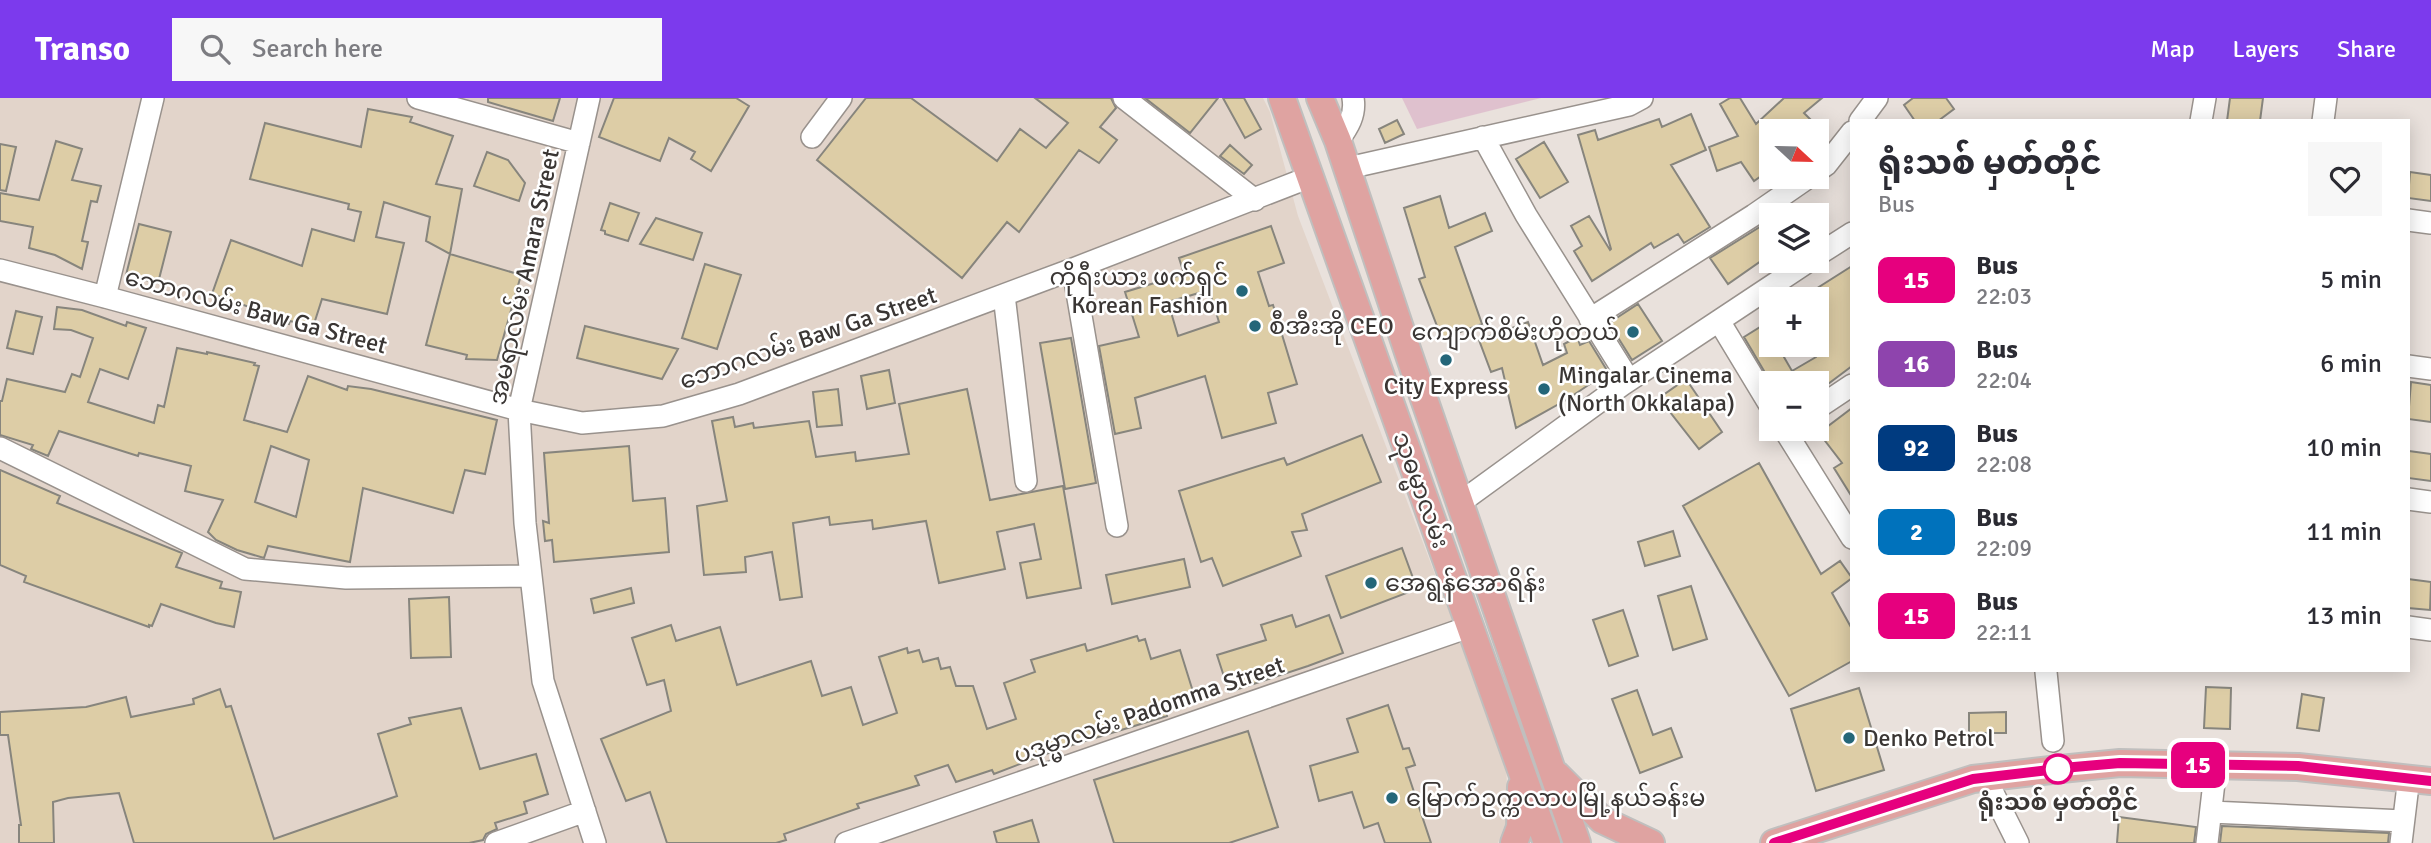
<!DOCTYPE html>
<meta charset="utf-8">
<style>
:root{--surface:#fff;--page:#f7f7f7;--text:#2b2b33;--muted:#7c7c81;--accent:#7c3aed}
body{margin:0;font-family:Signika,"Noto Sans Myanmar",sans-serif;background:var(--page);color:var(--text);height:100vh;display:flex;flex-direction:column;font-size:26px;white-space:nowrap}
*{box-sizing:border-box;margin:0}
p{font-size:23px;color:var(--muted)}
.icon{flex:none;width:38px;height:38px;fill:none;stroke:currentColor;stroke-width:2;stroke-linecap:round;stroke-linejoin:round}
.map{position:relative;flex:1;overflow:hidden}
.drawer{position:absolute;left:1850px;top:21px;width:560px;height:553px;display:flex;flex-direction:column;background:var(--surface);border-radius:0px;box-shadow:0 4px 18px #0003}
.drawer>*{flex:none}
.badge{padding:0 14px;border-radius:10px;font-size:24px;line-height:46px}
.needle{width:46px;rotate:112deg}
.buttons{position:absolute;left:1759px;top:21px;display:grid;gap:14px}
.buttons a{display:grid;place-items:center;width:70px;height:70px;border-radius:0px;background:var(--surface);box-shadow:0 4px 18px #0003;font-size:35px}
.map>.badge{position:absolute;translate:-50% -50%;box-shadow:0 0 0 4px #fff}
.round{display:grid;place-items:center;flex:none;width:74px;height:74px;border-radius:0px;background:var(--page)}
.headline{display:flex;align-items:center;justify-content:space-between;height:119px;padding:0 28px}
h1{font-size:33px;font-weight:800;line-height:52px}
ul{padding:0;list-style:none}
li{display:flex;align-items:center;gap:21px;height:84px;padding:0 28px}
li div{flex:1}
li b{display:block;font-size:26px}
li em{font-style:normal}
li .badge{min-width:77px;font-weight:700;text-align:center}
header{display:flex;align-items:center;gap:42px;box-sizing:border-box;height:98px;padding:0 35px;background:var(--accent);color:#fff}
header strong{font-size:33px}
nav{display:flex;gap:38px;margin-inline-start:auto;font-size:24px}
.search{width:490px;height:63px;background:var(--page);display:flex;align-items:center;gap:18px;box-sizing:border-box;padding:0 24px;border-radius:0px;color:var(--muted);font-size:26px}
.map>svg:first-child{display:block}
</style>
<header>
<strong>Transo</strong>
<div class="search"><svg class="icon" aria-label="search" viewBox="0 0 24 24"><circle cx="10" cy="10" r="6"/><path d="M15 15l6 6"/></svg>Search here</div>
<nav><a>Map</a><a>Layers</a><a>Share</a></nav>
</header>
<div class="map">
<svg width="2431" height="745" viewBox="0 0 2431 745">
<rect width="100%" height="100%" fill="#e9e1dc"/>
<path fill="#e2d4ca" d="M 0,0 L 1263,0 L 1270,14 L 1298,118 L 1506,662 L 1508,718 L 1498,745 L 0,745 Z"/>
<path fill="#dfc1ce" d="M 1402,0 L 1541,0 L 1417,31 Z"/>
<path fill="#ddcda6" stroke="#87857d" stroke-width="2" fill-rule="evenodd" d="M 488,0 L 560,0 L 553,23 L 488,4 Z
M 614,0 L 736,0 L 749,8 L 711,73 L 691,61 L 695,54 L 669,40 L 660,63 L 599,39 Z
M 866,0 L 911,0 L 997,63 L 1020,31 L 1046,50 L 1068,25 L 1035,0 L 1111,0 L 1116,10 L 1100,29 L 1117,42 L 1099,65 L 1079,52 L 1019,134 L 1007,124 L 962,180 L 817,62 Z
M 1145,0 L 1218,0 L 1190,35 Z
M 1223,0 L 1244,0 L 1261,31 L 1245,40 Z
M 1730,0 L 1740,0 L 1756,26 L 1784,0 L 1822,0 L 1804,15 L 1812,23 L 1802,33 L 1771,33 L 1771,71 L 1754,83 L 1741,64 L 1717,73 L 1709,49 L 1738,38 L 1720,6 Z
M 1913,0 L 1946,0 L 1954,11 L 1938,23 L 1915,23 L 1904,7 Z
M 2230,0 L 2263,0 L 2260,23 L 2227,23 Z
M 368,11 L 412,19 L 410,24 L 453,38 L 436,86 L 462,91 L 450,156 L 426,143 L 430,119 L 384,104 L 376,139 L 404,145 L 387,216 L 322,201 L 313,229 L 290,223 L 289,226 L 253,217 L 255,211 L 212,196 L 231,142 L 302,168 L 312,131 L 354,143 L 361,114 L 348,111 L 349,106 L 250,81 L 265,25 L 361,49 Z
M 1691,16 L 1706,52 L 1671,67 L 1710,129 L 1684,145 L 1678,136 L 1654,150 L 1651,145 L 1592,183 L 1574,153 L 1582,148 L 1571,128 L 1589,118 L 1610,152 L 1611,151 L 1578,37 L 1595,32 L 1598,42 L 1659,21 L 1662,29 Z
M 1397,22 L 1404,36 L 1385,45 L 1379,31 Z
M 56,43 L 82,51 L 72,82 L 101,88 L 97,104 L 91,103 L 82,143 L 88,144 L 82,171 L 55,157 L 29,150 L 33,129 L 0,123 L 0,95 L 39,102 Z
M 1544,44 L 1568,84 L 1540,100 L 1516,61 Z
M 0,46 L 16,49 L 6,93 L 0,92 Z
M 1230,47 L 1252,67 L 1244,76 L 1220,58 Z
M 487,54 L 508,62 L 525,85 L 519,103 L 474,88 Z
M 2410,74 L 2431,77 L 2431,103 L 2408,100 Z
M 1440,98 L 1449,130 L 1485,115 L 1492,133 L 1455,149 L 1482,226 L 1442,241 L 1419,181 L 1425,179 L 1404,110 Z
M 610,105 L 639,115 L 628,143 L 605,136 L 605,133 L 601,132 Z
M 656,120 L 702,135 L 693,162 L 640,146 Z
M 1771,122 L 1771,156 L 1728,186 L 1710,160 Z
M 139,126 L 171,134 L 158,185 L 126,177 Z
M 1271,128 L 1284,165 L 1258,174 L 1269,208 L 1273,207 L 1297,286 L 1268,295 L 1276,325 L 1222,340 L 1205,278 L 1135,300 L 1141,330 L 1115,336 L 1099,248 L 1139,239 L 1125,194 L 1184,176 L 1179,160 ZM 1209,192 L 1219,224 L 1178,238 L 1168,204 Z
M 450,156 L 521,177 L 497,262 L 466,261 L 467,257 L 426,247 Z
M 705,166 L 741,177 L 717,251 L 682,240 Z
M 1852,168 L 1852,268 L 1816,295 L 1816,285 L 1772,285 L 1776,283 L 1772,275 L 1767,278 L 1744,239 L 1765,226 L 1771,237 L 1771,247 L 1777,247 L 1792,273 L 1816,259 L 1816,201 L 1800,201 Z
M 1638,206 L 1662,243 L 1632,262 L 1609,225 Z
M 57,209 L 82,212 L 126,228 L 127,224 L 146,230 L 128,281 L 100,271 L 88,304 L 154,325 L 158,307 L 164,309 L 177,250 L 207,256 L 207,254 L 255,265 L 254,267 L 259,268 L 244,322 L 287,334 L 308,278 L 347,292 L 348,288 L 371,291 L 497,322 L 485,376 L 465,372 L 453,415 L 363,390 L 350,464 L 268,448 L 264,460 L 237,452 L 216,442 L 208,434 L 223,402 L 185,393 L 191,368 L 139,355 L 138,358 L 59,333 L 48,358 L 31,351 L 33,347 L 0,337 L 0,303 L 2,303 L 7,281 L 65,294 L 72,276 L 80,279 L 93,240 L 71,232 L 54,231 ZM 271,348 L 309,362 L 296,419 L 255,404 Z
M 16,213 L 42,219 L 33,256 L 7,250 Z
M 1528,224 L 1543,267 L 1567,255 L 1564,246 L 1577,239 L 1580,247 L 1589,243 L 1608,274 L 1566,302 L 1516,330 L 1502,270 L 1491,274 L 1479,242 Z
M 585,228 L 678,251 L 662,281 L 577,260 Z
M 1071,240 L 1096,385 L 1065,391 L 1040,245 Z
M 889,272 L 895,305 L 867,311 L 861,278 Z
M 1686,281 L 1722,334 L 1699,351 L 1659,300 Z
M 2411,284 L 2431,287 L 2431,324 L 2408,321 Z
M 838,291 L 842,327 L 817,329 L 813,294 Z
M 967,291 L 990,402 L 1063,388 L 1081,490 L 1027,500 L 1020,465 L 1041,461 L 1034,426 L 997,434 L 1005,471 L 939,485 L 926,423 L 873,431 L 872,422 L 830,427 L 829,419 L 793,425 L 802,499 L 780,502 L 772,454 L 745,459 L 746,474 L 704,477 L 697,408 L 727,403 L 712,323 L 733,319 L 735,329 L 753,325 L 754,330 L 809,323 L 816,359 L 855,354 L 856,363 L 909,356 L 899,306 Z
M 1852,310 L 1852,399 L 1834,370 L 1842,365 L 1819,335 Z
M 1362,337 L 1381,384 L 1302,416 L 1307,432 L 1292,434 L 1301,458 L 1223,488 L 1212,460 L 1201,464 L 1179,393 L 1284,360 L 1287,367 Z
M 629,348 L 633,403 L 665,400 L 669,454 L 554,464 L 552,442 L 545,443 L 543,423 L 549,425 L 544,355 Z
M 2409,353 L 2431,356 L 2431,383 L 2408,380 Z
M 1759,365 L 1821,476 L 1840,463 L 1852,480 L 1832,495 L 1852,531 L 1852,563 L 1789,598 L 1683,408 Z
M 0,372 L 60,398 L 57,405 L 182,455 L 176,469 L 222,484 L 220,490 L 241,494 L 234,529 L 216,525 L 161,506 L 152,528 L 149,527 L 149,529 L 24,484 L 26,478 L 0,467 Z
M 1673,433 L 1680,458 L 1645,468 L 1638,444 Z
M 1402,450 L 1417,491 L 1341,520 L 1326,478 Z
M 1184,461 L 1190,489 L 1112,506 L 1106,477 Z
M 2408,481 L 2431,484 L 2430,512 L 2408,510 Z
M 1691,488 L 1707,541 L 1673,552 L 1658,498 Z
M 631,490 L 634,505 L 594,515 L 591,501 Z
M 449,499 L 451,559 L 411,560 L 409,501 Z
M 1623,512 L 1638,558 L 1609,568 L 1593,522 Z
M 1292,517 L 1296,529 L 1329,517 L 1343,555 L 1308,568 L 1229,594 L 1217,557 L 1266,542 L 1261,527 Z
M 671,527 L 676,543 L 720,529 L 737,587 L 811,563 L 822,598 L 851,589 L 863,627 L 897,615 L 879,559 L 907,550 L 908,555 L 919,552 L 923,564 L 938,560 L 941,571 L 950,569 L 956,588 L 973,588 L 987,631 L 1016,621 L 1004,585 L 1035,574 L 1031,562 L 1085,546 L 1087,553 L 1137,538 L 1139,543 L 1145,541 L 1151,561 L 1180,552 L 1195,600 L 1165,610 L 1167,618 L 1059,651 L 994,676 L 992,672 L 956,684 L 948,667 L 915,678 L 919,687 L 857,706 L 859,710 L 784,736 L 786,742 L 776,745 L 667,745 L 650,694 L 626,703 L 601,641 L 671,613 L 664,582 L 647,587 L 632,540 Z
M 2206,589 L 2231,590 L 2230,631 L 2204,630 Z
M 1859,590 L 1884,672 L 1816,693 L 1791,611 Z
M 220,591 L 226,609 L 231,608 L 274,741 L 397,698 L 378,636 L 411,626 L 409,620 L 461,610 L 480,671 L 536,656 L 548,696 L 524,704 L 527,715 L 495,725 L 497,731 L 486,736 L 483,742 L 469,745 L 134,745 L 119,695 L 68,700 L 53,704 L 54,745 L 19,745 L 19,727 L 21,727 L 8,637 L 0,637 L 0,614 L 86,609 L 126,599 L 131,619 L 194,606 L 193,601 Z
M 1637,592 L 1653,637 L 1671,630 L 1682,659 L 1640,675 L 1612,601 Z
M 2302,596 L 2324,600 L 2319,633 L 2297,630 Z
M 1388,607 L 1403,651 L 1409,650 L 1415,667 L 1406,670 L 1431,745 L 1385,745 L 1378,725 L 1364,730 L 1352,694 L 1319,703 L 1310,668 L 1358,654 L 1347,621 Z
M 2006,614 L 2006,635 L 1969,635 L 1969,615 Z
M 1248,633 L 1278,729 L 1229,745 L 1114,745 L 1094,682 Z
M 2119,719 L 2196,729 L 2194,745 L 2117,745 Z
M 1032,722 L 1039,745 L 997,745 L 994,734 Z
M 2222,728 L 2389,735 L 2388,745 L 2220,745 Z"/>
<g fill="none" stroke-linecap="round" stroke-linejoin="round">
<defs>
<path id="minor" d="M 418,0 L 579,45
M 589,0 L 519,312 L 525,425 L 543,583 L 595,745
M 1124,0 L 1255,102
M 1860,23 L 1877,0
M 2201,23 L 2205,0
M 2323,23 L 2326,0
M 812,39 L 841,0
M 1483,39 L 1526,117 L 1629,282
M 1338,43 C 1348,29 1356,17 1353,0
M 1348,70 L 1629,7 L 1642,0
M 1816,74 L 1826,67 L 1852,34
M 2408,122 L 2431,125
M 1816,158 L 1852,135
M 1073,171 L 1117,428
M 0,172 L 105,199 L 519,312 L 582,325 L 663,318 L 739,296 L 1073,171 L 1310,79
M 1004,197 L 1026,383
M 105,199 L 153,0
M 1590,221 L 1754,117 L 1809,79
M 1719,223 L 1771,309
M 2408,268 L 2431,271
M 1816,311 L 1852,287
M 1784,331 L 1852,440
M 0,350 L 245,471 L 346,480 L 531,478
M 2408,401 L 2431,404
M 1461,404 L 1622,287 L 1809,163
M 2408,529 L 2431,532
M 2046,574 L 2053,643
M 1985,679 L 2018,745
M 2211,714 L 2403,723
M 496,745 L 585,713
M 846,745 L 1469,529
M 2207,745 L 2216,667
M 2401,745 L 2409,679"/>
<path id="major" d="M 1282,0 L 1547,745
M 1320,0 L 1338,43 L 1409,257 L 1577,745
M 1557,677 L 1602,722 L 1651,745
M 1514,745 L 1520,729 L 1521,689
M 1774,745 L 1973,681 L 2051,672 L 2120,665 L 2298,669 L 2431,683"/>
</defs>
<use href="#minor" stroke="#99928d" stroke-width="24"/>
<use href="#major" stroke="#c0bfbe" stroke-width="30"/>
<use href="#minor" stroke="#fff" stroke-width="21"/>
<use href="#major" stroke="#dfa3a1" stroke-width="26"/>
</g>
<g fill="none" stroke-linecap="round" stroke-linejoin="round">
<defs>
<path id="line" d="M 1774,745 L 1973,681 L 2074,669 L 2120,665 L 2298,668 L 2431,683"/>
</defs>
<use href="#line" stroke="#fff" stroke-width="16"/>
<use href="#line" stroke="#e6007e" stroke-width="10"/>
</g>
<g fill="#246679" stroke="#fff" stroke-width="2.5">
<circle cx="1242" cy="193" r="7"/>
<circle cx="1255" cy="228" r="7"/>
<circle cx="1633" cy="234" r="7"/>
<circle cx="1446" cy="262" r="7"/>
<circle cx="1544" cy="291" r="7"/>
<circle cx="1371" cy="485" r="7"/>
<circle cx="1849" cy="640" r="7"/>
<circle cx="1392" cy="700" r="7"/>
</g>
<circle fill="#fff" stroke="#e6007e" stroke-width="3.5" cx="2058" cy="671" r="14"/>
<g text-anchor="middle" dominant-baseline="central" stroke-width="5" stroke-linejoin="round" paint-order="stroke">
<g font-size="24" fill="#3a3634" stroke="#fff">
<text transform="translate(524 179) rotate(-78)">အမရာလမ်း Amara Street</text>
<text transform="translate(256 213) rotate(15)">ဘောဂလမ်း Baw Ga Street</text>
<text transform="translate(808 240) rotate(-19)">ဘောဂလမ်း Baw Ga Street</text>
<text transform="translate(1421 392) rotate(70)">သုဓမ္မာလမ်း</text>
<text transform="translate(1149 612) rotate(-19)">ပဒုမ္မာလမ်း Padomma Street</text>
</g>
<g font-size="24" fill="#3a3634" stroke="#fff" text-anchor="start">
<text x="1228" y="179" text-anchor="end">ကိုရီးယား ဖက်ရှင်<tspan x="1228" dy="28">Korean Fashion</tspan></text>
<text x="1269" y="228">စီအီးအို CEO</text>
<text x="1619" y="234" text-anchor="end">ကျောက်စိမ်းဟိုတယ်</text>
<text x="1558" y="277">Mingalar Cinema<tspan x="1558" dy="28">(North Okkalapa)</tspan></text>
<text x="1446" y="288" text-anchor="middle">City Express</text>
<text x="1385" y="485">အေရွန်အောရိန်း</text>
<text x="1863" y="640">Denko Petrol</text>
<text x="1406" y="700">မြောက်ဥက္ကလာပမြို့နယ်ခန်းမ</text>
</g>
<g font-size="24" font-weight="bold" fill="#3a3634" stroke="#fff">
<text x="2058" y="704">ရုံးသစ် မှတ်တိုင်</text>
</g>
</g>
</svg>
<div class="buttons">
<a><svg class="needle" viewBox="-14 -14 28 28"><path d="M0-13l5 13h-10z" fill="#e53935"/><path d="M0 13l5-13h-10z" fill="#7c7c81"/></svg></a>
<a><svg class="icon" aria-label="layers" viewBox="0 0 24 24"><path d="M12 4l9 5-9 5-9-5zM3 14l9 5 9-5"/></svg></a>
<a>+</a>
<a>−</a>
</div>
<b class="badge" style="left:2198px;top:667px;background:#e6007e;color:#fff">15</b>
<section class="drawer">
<div class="headline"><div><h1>ရုံးသစ် မှတ်တိုင်</h1><p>Bus</p></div><a class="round"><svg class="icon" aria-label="heart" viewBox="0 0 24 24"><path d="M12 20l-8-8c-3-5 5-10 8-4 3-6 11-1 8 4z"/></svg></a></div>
<ul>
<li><span class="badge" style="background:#e6007e;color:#fff">15</span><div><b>Bus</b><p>22:03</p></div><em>5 min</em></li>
<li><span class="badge" style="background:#8e44ad;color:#fff">16</span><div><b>Bus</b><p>22:04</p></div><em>6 min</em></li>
<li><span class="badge" style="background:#003b80;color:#fff">92</span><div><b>Bus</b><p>22:08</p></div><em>10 min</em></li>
<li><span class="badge" style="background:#0072bc;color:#fff">2</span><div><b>Bus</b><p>22:09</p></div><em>11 min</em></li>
<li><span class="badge" style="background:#e6007e;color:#fff">15</span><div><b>Bus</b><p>22:11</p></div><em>13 min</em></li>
</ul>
</section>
</div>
